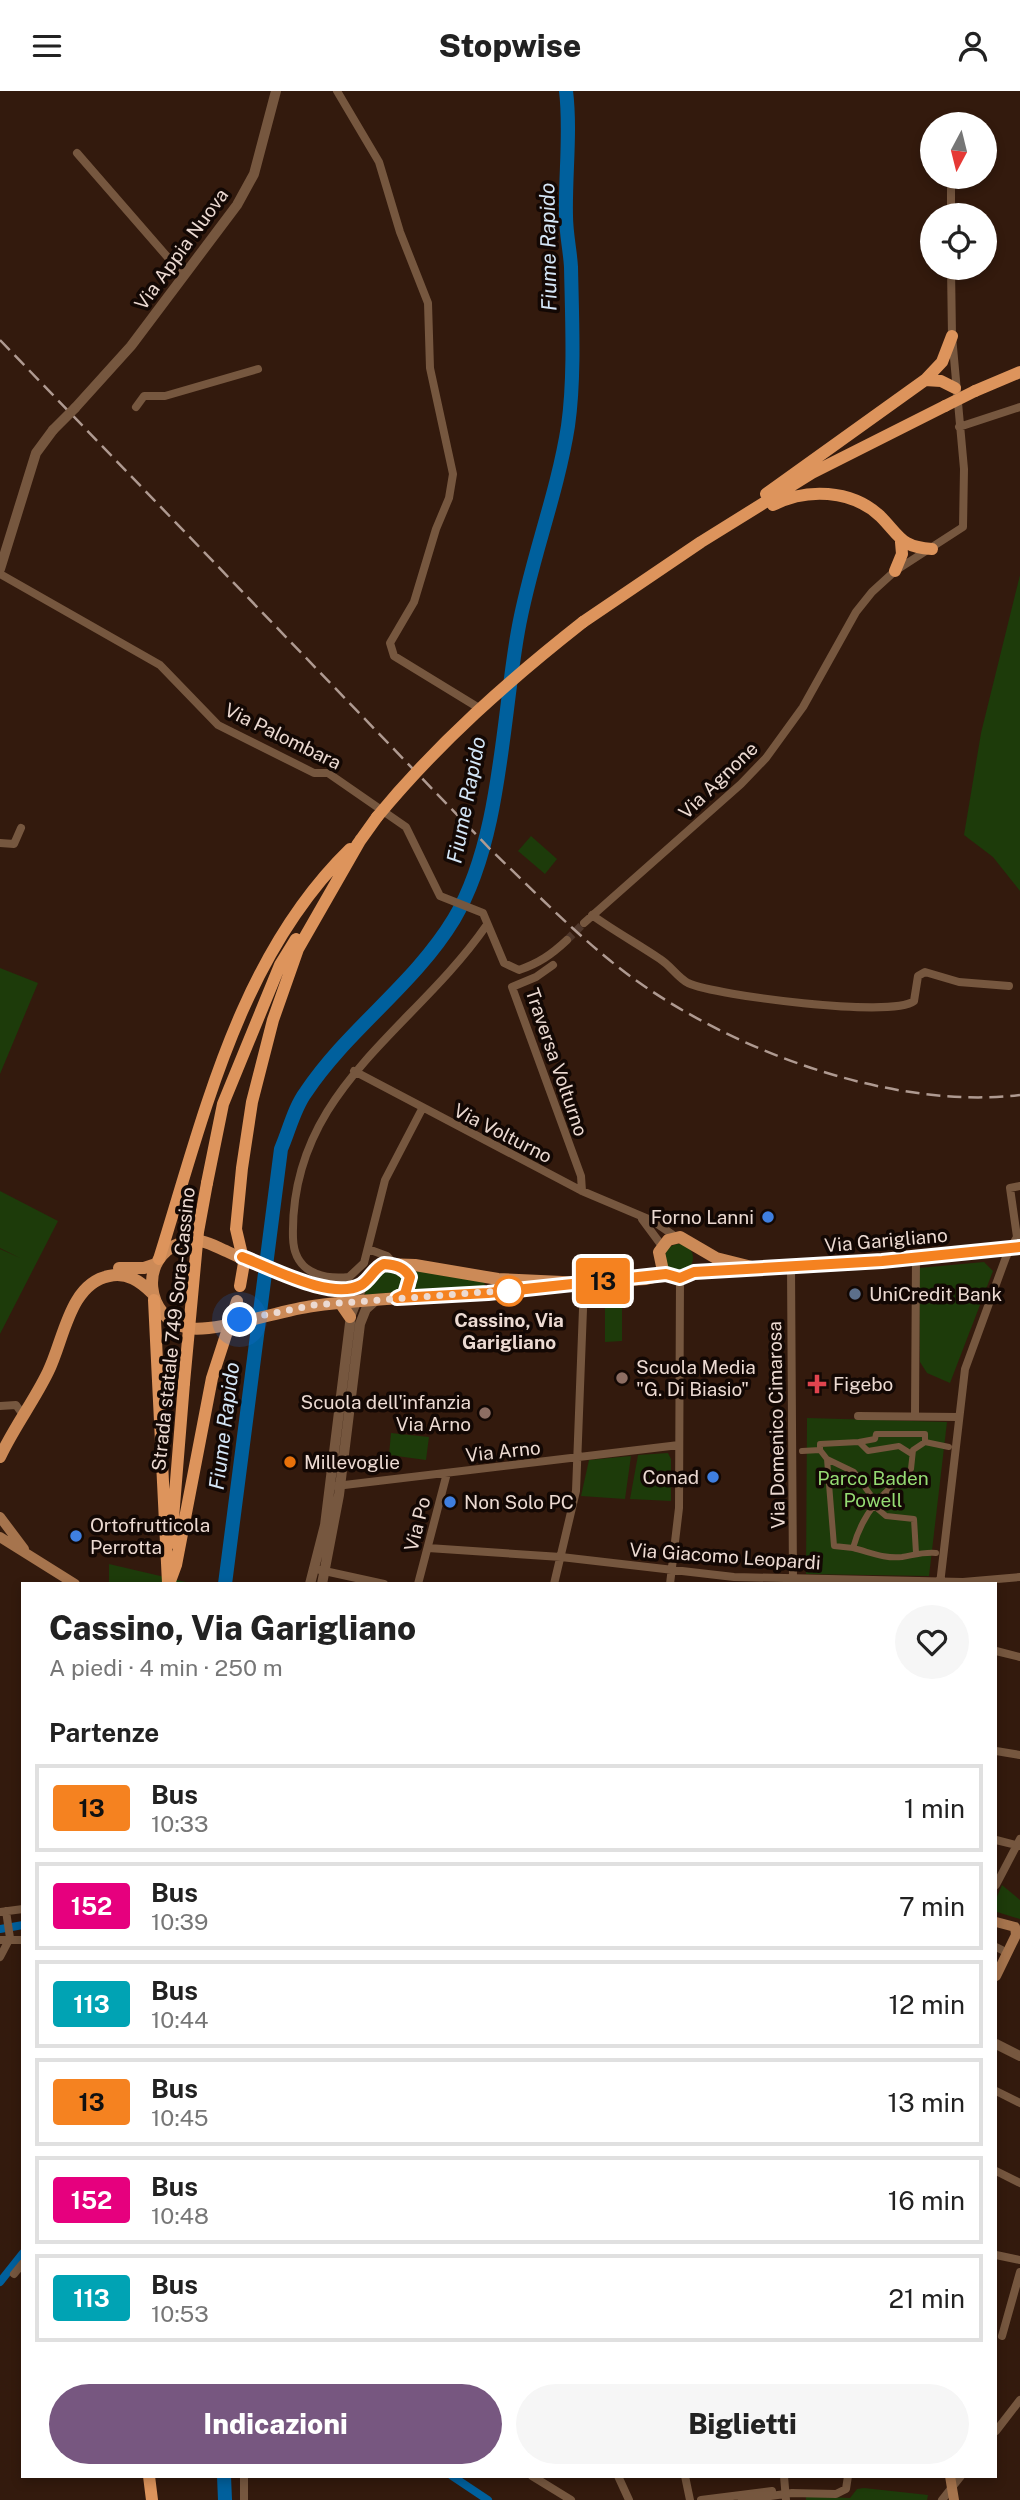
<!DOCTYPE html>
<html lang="it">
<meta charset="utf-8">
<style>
:root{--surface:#fff;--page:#f6f6f6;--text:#222;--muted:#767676;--line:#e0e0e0;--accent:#775780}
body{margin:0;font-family:"Public Sans",sans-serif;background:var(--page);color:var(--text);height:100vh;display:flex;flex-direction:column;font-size:26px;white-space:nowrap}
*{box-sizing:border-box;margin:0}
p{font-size:23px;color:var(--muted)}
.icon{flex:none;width:38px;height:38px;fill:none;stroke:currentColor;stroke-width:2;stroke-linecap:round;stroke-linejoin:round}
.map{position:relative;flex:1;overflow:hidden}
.panel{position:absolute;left:21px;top:1491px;width:976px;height:896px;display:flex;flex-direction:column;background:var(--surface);border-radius:0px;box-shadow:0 4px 10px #0003}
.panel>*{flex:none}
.badge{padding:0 14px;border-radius:5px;font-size:24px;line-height:46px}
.needle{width:46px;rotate:187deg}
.tools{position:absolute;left:920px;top:21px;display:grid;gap:14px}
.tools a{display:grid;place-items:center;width:77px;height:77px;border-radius:50%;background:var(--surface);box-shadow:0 4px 10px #0003;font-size:35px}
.you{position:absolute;width:35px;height:35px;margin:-18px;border:5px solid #fff;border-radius:50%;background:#1a73e8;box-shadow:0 0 0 10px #1a73e833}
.map>.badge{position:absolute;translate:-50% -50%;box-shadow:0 0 0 4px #fff}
h2{padding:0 28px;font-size:26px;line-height:63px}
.round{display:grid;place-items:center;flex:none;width:74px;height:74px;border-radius:37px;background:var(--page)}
.headline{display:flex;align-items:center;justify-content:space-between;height:119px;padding:0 28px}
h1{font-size:33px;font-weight:800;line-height:52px}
.button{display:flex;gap:14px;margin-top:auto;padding:14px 28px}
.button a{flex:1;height:80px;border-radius:42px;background:var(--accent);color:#fff;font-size:28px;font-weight:800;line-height:80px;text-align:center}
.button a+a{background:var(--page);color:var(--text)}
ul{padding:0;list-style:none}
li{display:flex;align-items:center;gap:21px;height:88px;margin:0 14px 10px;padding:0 14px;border:4px solid var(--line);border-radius:0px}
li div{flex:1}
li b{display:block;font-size:26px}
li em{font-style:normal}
li .badge{min-width:77px;font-weight:700;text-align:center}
header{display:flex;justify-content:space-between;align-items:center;height:91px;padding:0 28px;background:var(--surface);font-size:32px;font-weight:800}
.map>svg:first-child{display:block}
</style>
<header><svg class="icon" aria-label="menu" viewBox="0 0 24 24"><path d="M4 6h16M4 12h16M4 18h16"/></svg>Stopwise<svg class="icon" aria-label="person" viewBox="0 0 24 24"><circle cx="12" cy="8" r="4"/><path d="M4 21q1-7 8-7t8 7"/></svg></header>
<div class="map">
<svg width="1020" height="2409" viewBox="0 0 1020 2409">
<rect width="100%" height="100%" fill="#331a0d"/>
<path fill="#1d3b0a" d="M 1020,484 L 1020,800 L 993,766 L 964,744 L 981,642 Z
M 531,745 L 557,768 L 545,783 L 518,760 Z
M 0,877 L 38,892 L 0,983 Z
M 0,1100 L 58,1130 L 0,1243 L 0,1158 L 20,1167 L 0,1157 Z
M665 1167a14 14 0 1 1 28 0a14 14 0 1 1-28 0Z
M 984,1171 L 993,1180 L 950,1292 L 927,1282 L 920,1271 L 919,1177 Z
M 398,1178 L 407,1190 L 397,1201 L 364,1204 C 373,1187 378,1180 398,1178 Z
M 412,1178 L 484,1191 L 485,1193 L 483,1197 L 412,1202 L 416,1188 Z
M 622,1216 L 622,1250 L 605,1251 L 605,1217 Z
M 807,1327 L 947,1331 L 929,1485 L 806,1483 Z
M 391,1342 L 429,1346 L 426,1369 L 389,1364 Z
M 668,1362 L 671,1368 L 671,1410 L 630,1408 L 638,1364 Z
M 631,1365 L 625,1408 L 581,1405 L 589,1369 Z
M 109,1473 L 186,1491 L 186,1493 L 109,1493 Z
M 1002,1794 L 1020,1809 L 1020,1828 L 997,1821 L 996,1808 Z
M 864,2397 L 928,2404 L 927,2409 L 806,2409 L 806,2405 L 850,2407 L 857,2398 Z"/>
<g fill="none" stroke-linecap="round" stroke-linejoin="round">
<path stroke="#00609d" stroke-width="8" d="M 0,1838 L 23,1834
M 0,2191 L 23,2162
M 452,2385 L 488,2409"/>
<path stroke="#00609d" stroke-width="14" d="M 225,1493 L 281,1058 C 289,1040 294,1017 306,1001 C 348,938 414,894 454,828 C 501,749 502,629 518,540 C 530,471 557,405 568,335 C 575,286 572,227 571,176 C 570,159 566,142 566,125 C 565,84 571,40 566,0
M 224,2385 L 225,2409"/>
<path stroke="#4f372b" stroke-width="8" stroke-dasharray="8 4" stroke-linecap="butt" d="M 567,849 L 584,832"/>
<path stroke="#76573f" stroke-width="6" d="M 859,1351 L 875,1348 L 876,1343 L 925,1343 L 925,1351
M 820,1359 L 820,1353 L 859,1351 L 868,1360 L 899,1355 L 910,1362
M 802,1360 L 820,1359 L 827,1368 L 854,1381 L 875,1410
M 827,1368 L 834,1455 L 853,1457
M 873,1414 L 886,1425 L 914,1428 L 916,1462
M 936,1462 C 923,1461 914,1464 902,1466 C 884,1468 870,1461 853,1457 C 863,1420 883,1402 911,1378 L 913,1359 L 925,1351 L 949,1356"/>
<path stroke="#76573f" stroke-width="8" d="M 337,0 L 379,71 L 400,141 L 428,212 L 430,277 L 453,383 L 449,407 L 436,438 L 414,511 L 390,552 L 394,565 L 479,617
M 77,62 L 184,185
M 951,86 L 951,124
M 136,316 L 144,305 L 165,305 L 258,278
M 959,336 L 1020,316
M 0,483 L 160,574 L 218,634 L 314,682 L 328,682 L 406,736 L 440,805 L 483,822 L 504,872 L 519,879 C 539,872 551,864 567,849
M 0,752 L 14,753 L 21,737
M 592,824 C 614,840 638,853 660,868 C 670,874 678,887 688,892 C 717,905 892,927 914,910 L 918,885 L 925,881 L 959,891 L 1009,895
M 584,832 L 741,693 L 766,667 L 803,616 L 856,521 L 872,501 L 895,480 L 963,436 L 964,378 L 952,245 L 951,177
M 553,874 L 536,886 L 512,896 L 581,1085 L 582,1100
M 354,980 L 582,1100 L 653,1130 L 676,1146
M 422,1018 L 385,1089 L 364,1172 L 349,1186 C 320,1189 294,1180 293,1147 C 289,1000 413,940 486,835
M 642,1128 L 662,1155
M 368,1158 L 387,1165 L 395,1174
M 791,1176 L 793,1490
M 0,1315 L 16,1314 L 21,1321
M 915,1324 L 916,1167
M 858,1325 L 958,1326
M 336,1395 L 679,1354
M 428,1457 L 561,1466 L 734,1486 L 963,1491 L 1020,1486
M 320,1479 L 384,1493
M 418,1493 L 447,1382
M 554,1493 L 576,1400 L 584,1192
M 670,1493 L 679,1417 L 680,1187
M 940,1493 L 965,1278 L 1006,1166 L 1017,1146 L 1010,1097 L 1020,1095
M 996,1560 L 1020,1566
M 996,1660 L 1020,1664
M 996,1749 L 1020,1755
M 996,1794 L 1020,1748
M 0,1821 L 23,1818
M 0,1849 L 23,1849
M 996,1856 L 1002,1859
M 0,1866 L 10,1847 L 6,1820
M 996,2000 L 1020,2012
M 996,2080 L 1020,2092
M 996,2164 L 1020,2169
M 14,2183 L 23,2172
M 1002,2245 L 1020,2181
M 996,2340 L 1020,2309
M 244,2385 L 244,2409
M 532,2385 L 571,2409
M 618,2385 L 629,2409
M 685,2385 L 690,2409
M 784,2385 L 786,2409
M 701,2409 L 772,2400
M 742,2409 L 792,2402 L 836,2403 L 846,2398 L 848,2385
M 942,2409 L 961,2385"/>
<path stroke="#76573f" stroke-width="10" d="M 75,317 L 131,255 L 237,114 L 254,83 L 276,0
M 0,478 L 36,362 L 53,339
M 310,1493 L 325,1434 L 351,1224 L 363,1193
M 322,1493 L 339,1404 L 360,1233 L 366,1218 L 376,1209
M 996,1953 L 1020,1965"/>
<path stroke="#a6744d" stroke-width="10" d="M 0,1426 L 24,1458
M 0,1446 L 75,1493
M 996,1831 L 1015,1836
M 996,1885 L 1016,1844 L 1015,1836
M 950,2385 L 954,2409"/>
<path stroke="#cc8a57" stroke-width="12" d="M 396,1175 C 407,1179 410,1183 410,1194 L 398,1207
M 119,1177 L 144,1177 L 156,1173
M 756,1177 L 716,1167 L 680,1146 L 668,1149 L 659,1161 L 663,1180 L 680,1187 L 694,1181 L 882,1169 L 1020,1156
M 584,1192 L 498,1188 L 415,1174 L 385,1173 C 371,1179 367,1193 352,1198 C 328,1204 250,1172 226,1160 C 210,1153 200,1146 181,1152 C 138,1166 145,1228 188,1237 C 215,1242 281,1219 313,1215 C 371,1207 429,1206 487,1202 C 540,1198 593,1190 646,1188 L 666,1183
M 341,1213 L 350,1226
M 0,1366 C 14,1336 34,1310 48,1281 C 64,1249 69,1193 109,1185 C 127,1181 140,1190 152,1202"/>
<path stroke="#dd945c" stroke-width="12" d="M 925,289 L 941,290 L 955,297
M 975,300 L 1020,281
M 766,403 L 925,289 L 942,271 L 952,245
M 773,414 C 806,397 851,398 880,425 C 900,445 900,456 932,458
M 895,480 L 902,463 L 901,451
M 583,531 L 701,451 L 812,382 L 945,315
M 357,754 L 377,726
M 207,1092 L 223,1013 L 280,874 L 296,848
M 159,1168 C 204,1025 239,866 350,758
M 240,1195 L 244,1172 L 236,1138 L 242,1077 L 252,1011 L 273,929 L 298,858 L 361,748
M 154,1209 L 168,1492
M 171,1452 L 184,1292
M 169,1493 L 176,1474 L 212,1287 L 237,1210
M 149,2385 L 152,2409"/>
<path stroke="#af9a91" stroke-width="2.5" stroke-dasharray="14 7" stroke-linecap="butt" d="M 0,249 L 491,759 C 537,803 582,850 634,888 C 736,961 893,1019 1020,1004"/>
<path stroke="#76573f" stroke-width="10" d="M 53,339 L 75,317"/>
<path stroke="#dd945c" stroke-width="12" d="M 945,315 L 975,300
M 377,726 C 438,652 508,590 583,531
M 184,1292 L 198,1141 L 207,1092"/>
</g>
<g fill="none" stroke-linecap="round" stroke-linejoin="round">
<defs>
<path id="line" d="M 242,1166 C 272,1177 331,1210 361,1194 C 370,1189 374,1177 384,1173 C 396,1174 404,1176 410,1186 L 405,1203 L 397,1207 L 488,1202 L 666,1183 L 680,1187 L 694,1181 L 882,1170 L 1020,1156"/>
</defs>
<use href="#line" stroke="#fff" stroke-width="16"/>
<use href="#line" stroke="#f58220" stroke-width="10"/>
<path stroke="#ecdad2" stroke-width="7" stroke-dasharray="0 12.6" d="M 240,1229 L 314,1214 L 512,1199 L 509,1200"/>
</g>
<g fill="#3f7fe0" stroke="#130804" stroke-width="2.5">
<circle cx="768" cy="1126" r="7"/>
<circle cx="713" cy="1386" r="7"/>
<circle cx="450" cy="1411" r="7"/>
<circle cx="76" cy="1445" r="7"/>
</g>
<circle fill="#fff" stroke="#f58220" stroke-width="3.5" cx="509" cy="1200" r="14"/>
<circle fill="#5c6f8a" stroke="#130804" stroke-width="2.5" cx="855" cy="1203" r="7"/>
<g fill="#8d6e63" stroke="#130804" stroke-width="2.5">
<circle cx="622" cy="1287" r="7"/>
<circle cx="485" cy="1322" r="7"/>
</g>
<path fill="#e0444e" stroke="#130804" stroke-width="2.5" d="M813.5 1282.5h7v7h7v7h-7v7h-7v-7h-7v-7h7z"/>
<circle fill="#e8710a" stroke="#130804" stroke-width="2.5" cx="290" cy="1371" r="7"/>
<g text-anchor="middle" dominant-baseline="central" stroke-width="7" stroke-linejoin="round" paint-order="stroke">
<g font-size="19" fill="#ecdad2" stroke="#130804">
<text transform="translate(181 158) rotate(-54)">Via Appia Nuova</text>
<text transform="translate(283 645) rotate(26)">Via Palombara</text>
<text transform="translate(718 689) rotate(-44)">Via Agnone</text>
<text transform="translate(557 971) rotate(71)">Traversa Volturno</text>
<text transform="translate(503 1042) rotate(27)">Via Volturno</text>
<text transform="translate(886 1149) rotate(-5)">Via Garigliano</text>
<text transform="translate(173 1238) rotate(-84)">Strada statale 749 Sora-Cassino</text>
<text transform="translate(776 1334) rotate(-91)">Via Domenico Cimarosa</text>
<text transform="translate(503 1360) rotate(-6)">Via Arno</text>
<text transform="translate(417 1433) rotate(-76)">Via Po</text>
<text transform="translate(725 1465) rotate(4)">Via Giacomo Leopardi</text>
</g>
<g font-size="19" fill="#ecdad2" stroke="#130804" text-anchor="start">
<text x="754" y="1126" text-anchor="end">Forno Lanni</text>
<text x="869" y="1203">UniCredit Bank</text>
<text x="636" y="1276">Scuola Media<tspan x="636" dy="22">"G. Di Biasio"</tspan></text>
<text x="833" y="1293">Figebo</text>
<text x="471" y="1311" text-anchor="end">Scuola dell'infanzia<tspan x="471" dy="22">Via Arno</tspan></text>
<text x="304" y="1371">Millevoglie</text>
<text x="699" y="1386" text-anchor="end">Conad</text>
<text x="464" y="1411">Non Solo PC</text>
<text x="90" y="1434">Ortofrutticola<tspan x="90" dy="22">Perrotta</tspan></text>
</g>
<g font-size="19" font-weight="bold" fill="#ecdad2" stroke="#130804">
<text x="509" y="1229">Cassino, Via<tspan x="509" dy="22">Garigliano</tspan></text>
</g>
<g font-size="19" fill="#95db73" stroke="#130804">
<text x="873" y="1387">Parco Baden<tspan x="873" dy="22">Powell</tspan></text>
</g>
<g font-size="21" font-style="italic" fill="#d4e6f7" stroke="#130804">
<text transform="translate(548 156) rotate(-91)">Fiume Rapido</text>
<text transform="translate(466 709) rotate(-79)">Fiume Rapido</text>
<text transform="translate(224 1335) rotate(-83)">Fiume Rapido</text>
</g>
</g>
</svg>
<div class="tools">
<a><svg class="needle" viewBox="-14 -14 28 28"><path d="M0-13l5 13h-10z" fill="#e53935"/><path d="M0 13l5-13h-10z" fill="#767676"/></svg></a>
<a><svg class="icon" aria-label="locate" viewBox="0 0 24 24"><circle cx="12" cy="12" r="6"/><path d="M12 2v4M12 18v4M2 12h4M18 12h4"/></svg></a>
</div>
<div class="you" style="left:240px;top:1229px"></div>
<b class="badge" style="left:603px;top:1190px;background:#f58220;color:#111">13</b>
<section class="panel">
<div class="headline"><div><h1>Cassino, Via Garigliano</h1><p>A piedi · 4 min · 250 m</p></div><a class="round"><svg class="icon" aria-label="heart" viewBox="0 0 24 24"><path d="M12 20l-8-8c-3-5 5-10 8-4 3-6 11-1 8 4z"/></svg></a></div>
<h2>Partenze</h2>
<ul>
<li><span class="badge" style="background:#f58220;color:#111">13</span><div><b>Bus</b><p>10:33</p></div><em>1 min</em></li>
<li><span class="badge" style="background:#e6007e;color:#fff">152</span><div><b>Bus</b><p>10:39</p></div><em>7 min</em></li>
<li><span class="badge" style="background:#00a3b4;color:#fff">113</span><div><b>Bus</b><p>10:44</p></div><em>12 min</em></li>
<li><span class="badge" style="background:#f58220;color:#111">13</span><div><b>Bus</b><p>10:45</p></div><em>13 min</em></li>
<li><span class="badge" style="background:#e6007e;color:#fff">152</span><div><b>Bus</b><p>10:48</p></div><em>16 min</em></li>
<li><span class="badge" style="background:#00a3b4;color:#fff">113</span><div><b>Bus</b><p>10:53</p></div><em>21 min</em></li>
</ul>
<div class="button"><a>Indicazioni</a><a>Biglietti</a></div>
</section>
</div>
